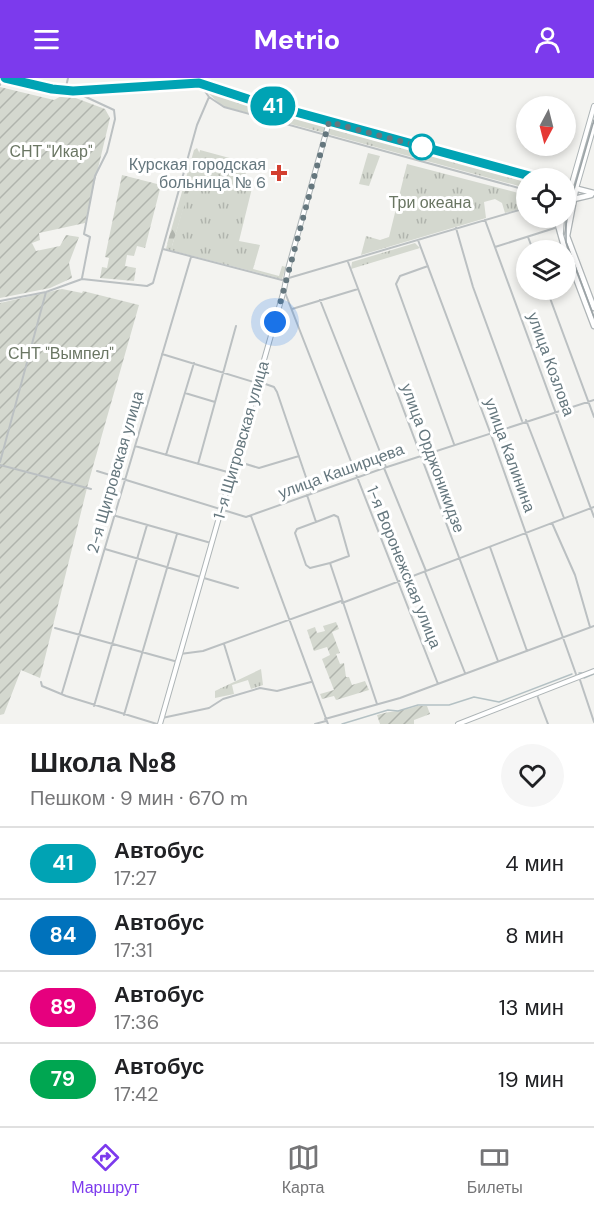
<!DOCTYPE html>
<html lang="ru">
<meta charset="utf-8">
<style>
:root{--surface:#fff;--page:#f6f6f6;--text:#202124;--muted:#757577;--line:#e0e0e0;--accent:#7c3aed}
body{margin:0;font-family:"DM Sans",sans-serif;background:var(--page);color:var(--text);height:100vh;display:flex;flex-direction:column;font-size:22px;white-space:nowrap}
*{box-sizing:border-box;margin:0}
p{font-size:20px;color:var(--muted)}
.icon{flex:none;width:33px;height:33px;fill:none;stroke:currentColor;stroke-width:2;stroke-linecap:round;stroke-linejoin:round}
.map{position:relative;height:646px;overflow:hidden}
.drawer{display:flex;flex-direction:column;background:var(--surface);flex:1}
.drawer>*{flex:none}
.badge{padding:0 12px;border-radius:20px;font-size:21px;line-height:39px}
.needle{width:39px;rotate:187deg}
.buttons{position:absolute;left:516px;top:18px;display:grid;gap:12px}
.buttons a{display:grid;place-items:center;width:60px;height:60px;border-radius:50%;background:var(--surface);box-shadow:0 3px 9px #0003;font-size:30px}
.you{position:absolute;width:30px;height:30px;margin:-15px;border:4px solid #fff;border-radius:50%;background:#1a73e8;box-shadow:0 0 0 9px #1a73e833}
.map>.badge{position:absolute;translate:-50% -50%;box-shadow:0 0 0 3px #fff}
.round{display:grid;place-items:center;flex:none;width:63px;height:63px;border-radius:32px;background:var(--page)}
.overview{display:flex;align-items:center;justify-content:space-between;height:102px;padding:0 30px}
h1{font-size:28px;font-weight:700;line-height:45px}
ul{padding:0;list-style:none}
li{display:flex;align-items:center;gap:18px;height:72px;padding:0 30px;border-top:2px solid var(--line)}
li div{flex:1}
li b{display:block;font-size:22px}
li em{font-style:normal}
li .badge{min-width:66px;font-weight:700;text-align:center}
header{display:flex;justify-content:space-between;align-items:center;height:78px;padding:0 30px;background:var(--accent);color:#fff;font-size:27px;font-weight:700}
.dock{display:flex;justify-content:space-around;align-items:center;height:84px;border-top:2px solid var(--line);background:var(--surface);font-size:16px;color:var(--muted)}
.dock a{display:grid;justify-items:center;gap:3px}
.dock .on{color:var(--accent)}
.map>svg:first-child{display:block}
</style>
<header><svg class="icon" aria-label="menu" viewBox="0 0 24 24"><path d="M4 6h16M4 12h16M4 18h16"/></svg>Metrio<svg class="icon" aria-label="person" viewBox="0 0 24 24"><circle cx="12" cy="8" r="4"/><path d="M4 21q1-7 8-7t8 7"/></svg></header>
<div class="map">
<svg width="594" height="646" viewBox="0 0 594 646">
<defs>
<pattern id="grass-tufts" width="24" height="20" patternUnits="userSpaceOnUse" patternTransform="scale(1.5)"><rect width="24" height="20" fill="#d4d8cf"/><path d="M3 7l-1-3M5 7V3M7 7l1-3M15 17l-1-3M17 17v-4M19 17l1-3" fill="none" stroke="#b0b4ad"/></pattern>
<pattern id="forest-firs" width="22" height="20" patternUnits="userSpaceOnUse" patternTransform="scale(1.5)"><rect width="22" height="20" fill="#d4d8cf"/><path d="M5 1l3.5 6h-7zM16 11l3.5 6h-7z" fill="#b0b4ad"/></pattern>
<pattern id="garden-furrows" width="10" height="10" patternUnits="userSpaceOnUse" patternTransform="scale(1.5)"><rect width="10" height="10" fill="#d4d8cf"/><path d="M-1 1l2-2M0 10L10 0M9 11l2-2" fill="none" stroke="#b0b4ad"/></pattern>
</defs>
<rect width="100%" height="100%" fill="#f3f3f0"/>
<path fill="url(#grass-tufts)" d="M 207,14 L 325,46 L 325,55 L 222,28 Z
M 333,48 L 526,101 L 526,110 L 328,56 L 329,49 Z
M 200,72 L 248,85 L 245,99 L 254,102 L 239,163 L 260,167 L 253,191 L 279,198 L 282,188 L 286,189 L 282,201 L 166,171 L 167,167 L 172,168 Z
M 368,75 L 380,78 L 369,108 L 359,106 Z
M 407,86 L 526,117 L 526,129 L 505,135 L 502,125 L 495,121 L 484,124 L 486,140 L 361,177 L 366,158 L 380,162 L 389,159 Z
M 415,165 L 420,170 L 351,191 L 352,184 Z
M 261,591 L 263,607 L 251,611 L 248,602 L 232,607 L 234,616 L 215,620 L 215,613 Z"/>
<path fill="url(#forest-firs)" d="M 197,70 L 200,76 L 172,168 L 169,170 L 167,166 L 194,72 Z"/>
<path fill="url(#garden-furrows)" d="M 0,9 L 54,22 L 65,16 L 105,31 L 110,40 L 85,145 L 39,155 L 40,162 L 32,165 L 36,173 L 60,168 L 66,157 L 79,159 L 69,185 L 72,200 L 50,210 L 0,220 Z
M 122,97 L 161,107 L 145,170 L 137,168 L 134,178 L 127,177 L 125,188 L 136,190 L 134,203 L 100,200 L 102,189 L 107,190 L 109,180 L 105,179 Z
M 62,211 L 82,215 L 83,213 L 139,227 L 88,406 L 40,600 L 21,592 L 4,636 L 0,637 L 0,225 Z
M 336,544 L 339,551 L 332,554 L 340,575 L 336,576 L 340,586 L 344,585 L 346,599 L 349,599 L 352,607 L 365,603 L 369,612 L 336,622 L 334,618 L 322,621 L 320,616 L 334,612 L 322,581 L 330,577 L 327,569 L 314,573 L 307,552 L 315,549 L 317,555 L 325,553 L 323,548 Z
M 417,628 L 427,628 L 430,636 L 414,642 L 414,646 L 380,646 L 377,637 C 390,633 403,633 417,628 Z"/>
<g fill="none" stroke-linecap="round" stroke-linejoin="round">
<path stroke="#b4c1c4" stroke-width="1.5" d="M 579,595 L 582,595
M 584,600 L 594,596
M 342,646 L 388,632 L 398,633 L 418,627 L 449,627 L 474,619 L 499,624 L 572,596"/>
<defs>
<path id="secondary" d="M 5,0 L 52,11 L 73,13 L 199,5
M 576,111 L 594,48
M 566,126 L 594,28
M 561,154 L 562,140
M 160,646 L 284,212 L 288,191 L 329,44
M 458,646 L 594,593"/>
<path id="primary" d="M 193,0 L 212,11 L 537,100
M 566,108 L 594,115
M 576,111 L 567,158 L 594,230
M 574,121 L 591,117
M 556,140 L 565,172
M 566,174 L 594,248"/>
</defs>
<use href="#secondary" stroke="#adb4b6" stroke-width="6"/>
<use href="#primary" stroke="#aeb4b6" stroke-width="7"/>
<path stroke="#bbc0c2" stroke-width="2" d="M 200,6 L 209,19 L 224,29 L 526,112
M 0,7 L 2,0
M 65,13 L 68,0
M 73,13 L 114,32 L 115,41 L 107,74 L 95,98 L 84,156 L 90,159 L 82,200
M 485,142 L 594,439
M 456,150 L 473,209 L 522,343
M 528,159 L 533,172
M 418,162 L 490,354 L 577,599
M 495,169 L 558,149
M 163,171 L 282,202 L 526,130
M 348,184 L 498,583
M 428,188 L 400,198 L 396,206 L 454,366
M 284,212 L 438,606
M 547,212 L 594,339
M 320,222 L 386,389
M 0,223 L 46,214 L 82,201 L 147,208 L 153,205 L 197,47 L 209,19
M 292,231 L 358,211
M 162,276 L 257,305
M 257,303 L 274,309 L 277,314 L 311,414
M 185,315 L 215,324
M 526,342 L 564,440
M 135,368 L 231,395
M 166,377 L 194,285
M 236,383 L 259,390 L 299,378
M 0,384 L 46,214
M 198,386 L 236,248
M 0,387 L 91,411
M 384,390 L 426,493
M 97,393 L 246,439 L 384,390 L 594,322
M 307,417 L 316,444 L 334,437 L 338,439 L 349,478 L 330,485
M 116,438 L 211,465
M 251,438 L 328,646
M 316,444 L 297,451 L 295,455 L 306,487 L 310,490 L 330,485 L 377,626
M 552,445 L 575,497 L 590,549
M 490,469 L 527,573
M 105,471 L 238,510
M 425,494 L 465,595
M 342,525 L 594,429
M 55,550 L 178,584
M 224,566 L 235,602
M 180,576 L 203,573 L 341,523
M 579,599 L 594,644
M 41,604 L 42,608 L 66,618 L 157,646
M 62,615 L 191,179
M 537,617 L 548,646
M 94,628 L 147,447
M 124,637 L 177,456
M 162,640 L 209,630 L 223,621 L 260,610 L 277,613 L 311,604
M 325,641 L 400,620 L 594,548
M 315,646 L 326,643"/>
<use href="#secondary" stroke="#fff" stroke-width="4"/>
<use href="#primary" stroke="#fff" stroke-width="4.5"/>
<path stroke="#9ba3a6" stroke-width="1.5" d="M 594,42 L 566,139 L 566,164 L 594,239"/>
</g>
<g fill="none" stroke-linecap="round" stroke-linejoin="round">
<defs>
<path id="line" d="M 5,0 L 52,11 L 73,13 L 199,5 L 248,21 L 537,100"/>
</defs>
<use href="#line" stroke="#fff" stroke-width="14"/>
<use href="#line" stroke="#00a3b4" stroke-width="9"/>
<path stroke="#65777e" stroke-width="6" stroke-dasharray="0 10.8" d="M 275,244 L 329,44 L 426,70 L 422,69"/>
</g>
<circle fill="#fff" stroke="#00a3b4" stroke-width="3" cx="422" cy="69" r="12"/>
<path fill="#d33f30" stroke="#fff" stroke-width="2" d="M276 86h6v6h6v6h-6v6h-6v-6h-6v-6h6z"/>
<g text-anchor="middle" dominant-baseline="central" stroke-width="6" stroke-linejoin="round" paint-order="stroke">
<g font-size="16" fill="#6a7663" stroke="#fff">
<text x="51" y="73">СНТ "Икар"</text>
<text x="430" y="124">Три океана</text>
<text x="61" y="275">СНТ "Вымпел"</text>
</g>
<g font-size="16" fill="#65777e" stroke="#fff" text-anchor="end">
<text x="266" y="86">Курская городская<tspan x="266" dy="18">больница № 6</tspan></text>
</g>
<g font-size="16" fill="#65777e" stroke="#fff">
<text transform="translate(551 286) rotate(70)">улица Козлова</text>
<text transform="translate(241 362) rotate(-74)">1-я Щигровская улица</text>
<text transform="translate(510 377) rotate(70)">улица Калинина</text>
<text transform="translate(433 380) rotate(70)">улица Орджоникидзе</text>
<text transform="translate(341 393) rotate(-20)">улица Каширцева</text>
<text transform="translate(115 394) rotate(-74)">2-я Щигровская улица</text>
<text transform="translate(404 489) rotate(68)">1-я Воронежская улица</text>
</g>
</g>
</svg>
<div class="buttons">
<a><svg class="needle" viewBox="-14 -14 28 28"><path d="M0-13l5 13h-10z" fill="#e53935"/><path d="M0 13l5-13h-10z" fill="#757577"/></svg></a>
<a><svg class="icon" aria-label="locate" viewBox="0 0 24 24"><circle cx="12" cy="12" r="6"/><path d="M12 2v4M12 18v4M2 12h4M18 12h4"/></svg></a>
<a><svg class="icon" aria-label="layers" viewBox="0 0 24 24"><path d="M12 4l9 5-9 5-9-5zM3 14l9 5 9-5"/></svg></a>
</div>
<div class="you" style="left:275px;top:244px"></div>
<b class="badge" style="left:273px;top:28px;background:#00a3b4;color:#fff">41</b>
</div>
<section class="drawer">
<div class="overview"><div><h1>Школа №8</h1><p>Пешком · 9 мин · 670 m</p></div><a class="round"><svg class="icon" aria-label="heart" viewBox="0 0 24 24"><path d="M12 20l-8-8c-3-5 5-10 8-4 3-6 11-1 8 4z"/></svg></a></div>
<ul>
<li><span class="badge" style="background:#00a3b4;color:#fff">41</span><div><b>Автобус</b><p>17:27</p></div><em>4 мин</em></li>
<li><span class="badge" style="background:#0072bc;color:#fff">84</span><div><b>Автобус</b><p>17:31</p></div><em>8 мин</em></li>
<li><span class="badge" style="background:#e6007e;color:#fff">89</span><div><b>Автобус</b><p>17:36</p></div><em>13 мин</em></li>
<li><span class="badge" style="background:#00a651;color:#fff">79</span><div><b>Автобус</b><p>17:42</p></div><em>19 мин</em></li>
</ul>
</section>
<nav class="dock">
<a class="on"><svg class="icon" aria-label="directions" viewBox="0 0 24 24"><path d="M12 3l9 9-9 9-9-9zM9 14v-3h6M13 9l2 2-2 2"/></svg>Маршрут</a>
<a><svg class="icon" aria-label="map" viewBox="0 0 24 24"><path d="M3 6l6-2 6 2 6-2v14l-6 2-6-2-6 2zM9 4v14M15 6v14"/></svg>Карта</a>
<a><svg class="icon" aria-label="tickets" viewBox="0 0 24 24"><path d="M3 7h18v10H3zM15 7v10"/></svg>Билеты</a>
</nav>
